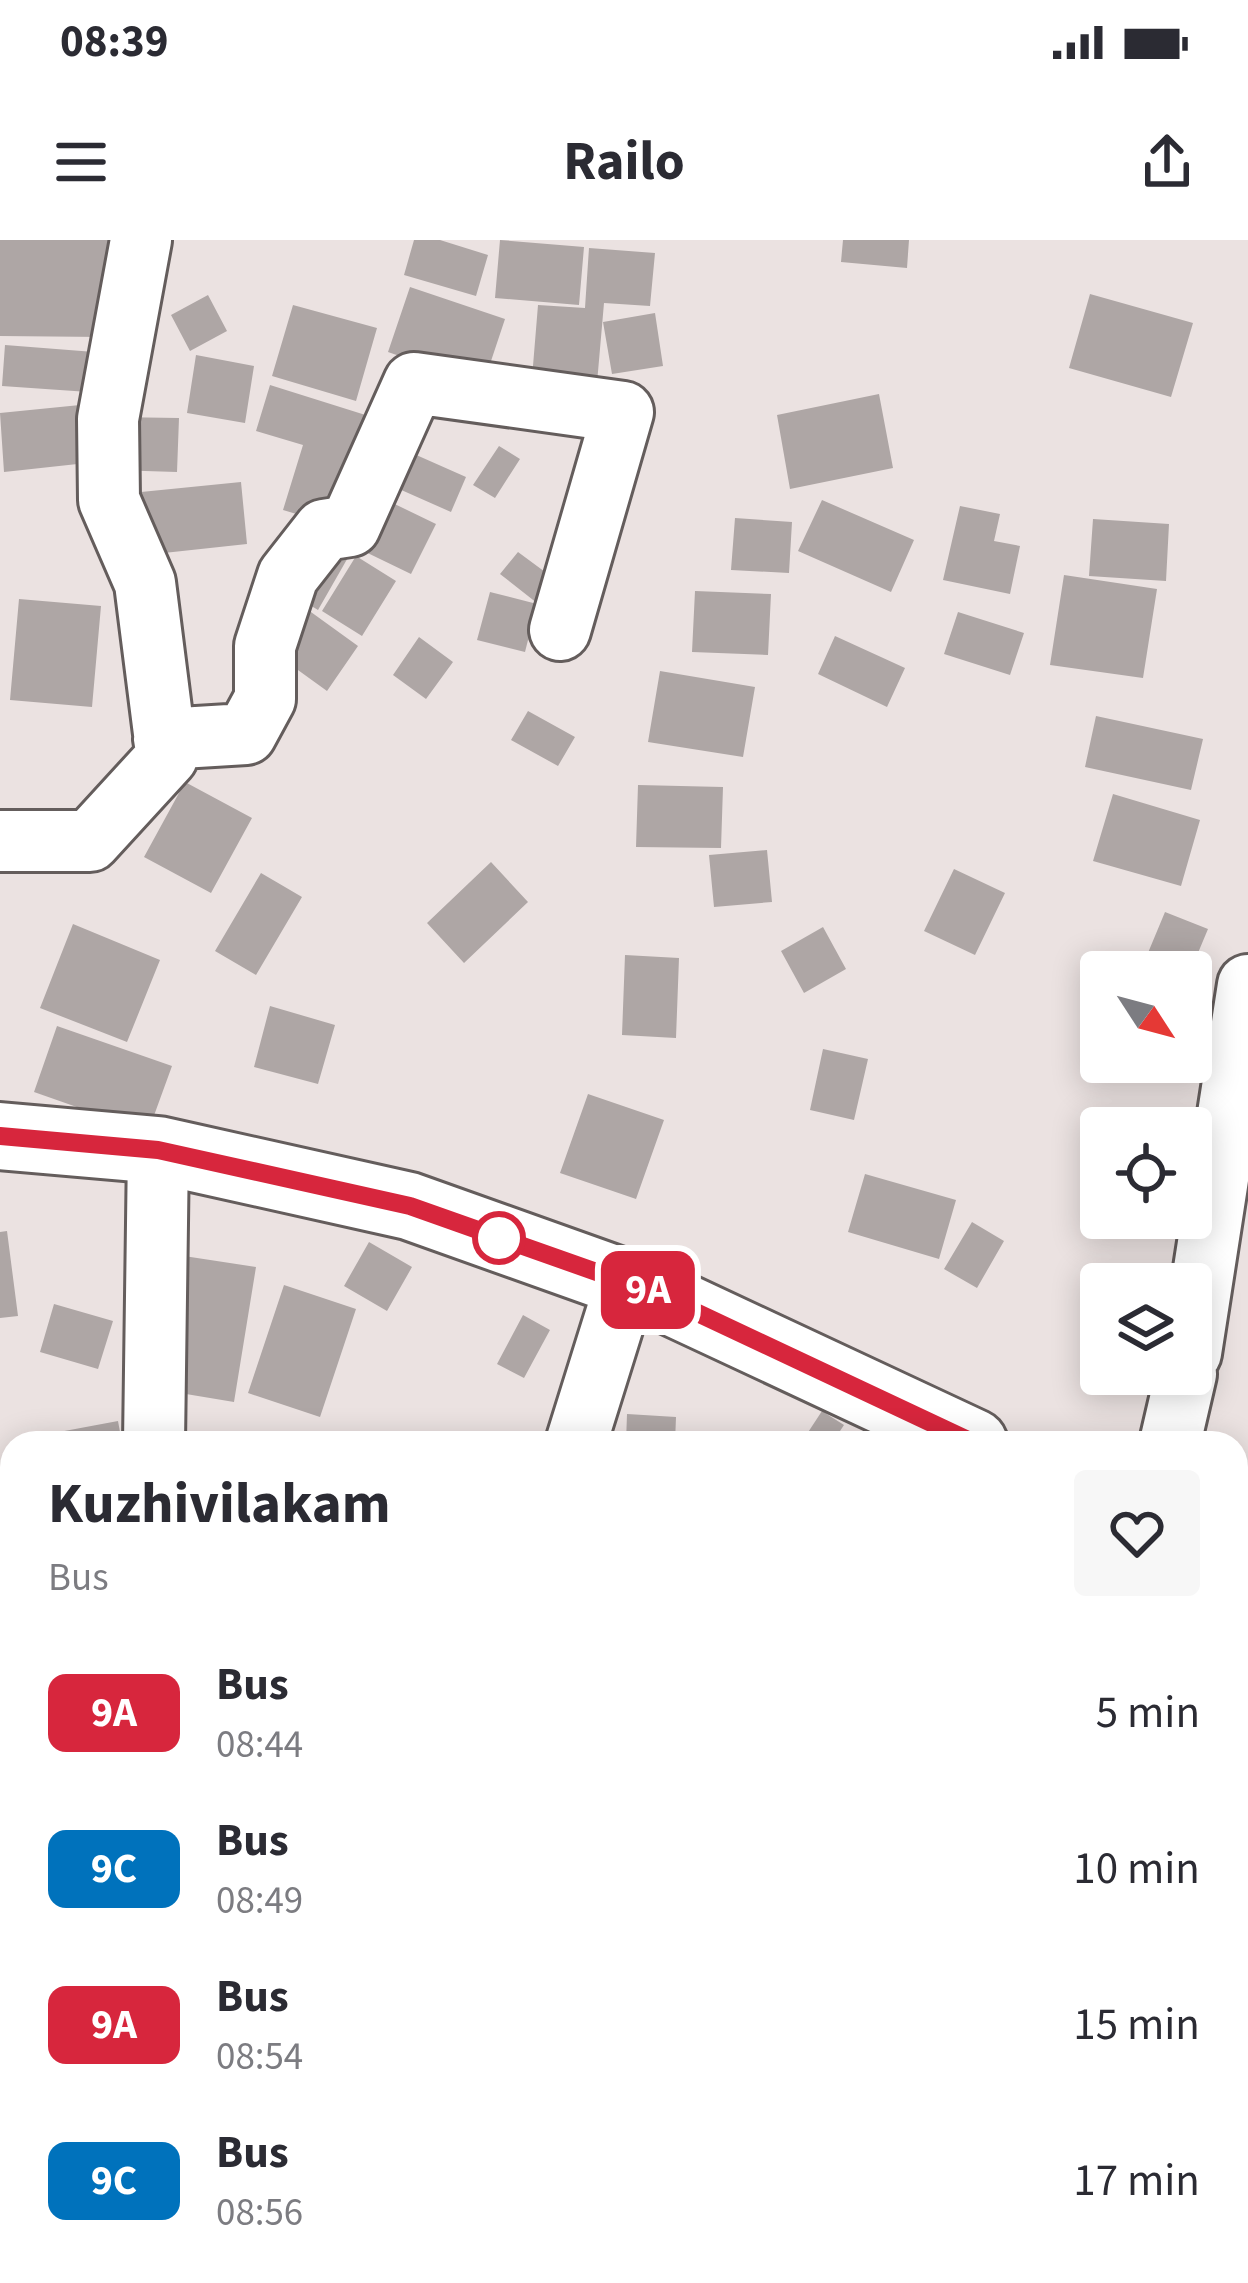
<!DOCTYPE html>
<style>
:root{--surface:#fff;--page:#f7f7f7;--text:#2b2b33;--muted:#7c7c81}
body{margin:0;font-family:"Source Sans 3",sans-serif;background:var(--page);color:var(--text);height:100vh;display:flex;flex-direction:column;font-size:45px;white-space:nowrap}
*{box-sizing:border-box;margin:0}
p{font-size:39px;color:var(--muted)}
.icon{flex:none;width:66px;height:66px;fill:none;stroke:currentColor;stroke-width:2;stroke-linecap:round;stroke-linejoin:round}
.map{position:relative;flex:1;overflow:hidden}
.panel{position:absolute;left:0px;top:1191px;width:1248px;height:852px;display:flex;flex-direction:column;background:var(--surface);border-radius:36px 36px 0 0;box-shadow:0 6px 30px #0003}
.panel>*{flex:none}
.badge{padding:0 24px;border-radius:18px;font-size:42px;line-height:78px}
.needle{width:78px;rotate:126deg}
.controls{position:absolute;left:1080px;top:711px;display:grid;gap:24px}
.controls a{display:grid;place-items:center;width:132px;height:132px;border-radius:12px;background:var(--surface);box-shadow:0 6px 30px #0003;font-size:60px}
.map>.badge{position:absolute;translate:-50% -50%;box-shadow:0 0 0 6px #fff}
.round{display:grid;place-items:center;flex:none;width:126px;height:126px;border-radius:12px;background:var(--page)}
.summary{display:flex;align-items:center;justify-content:space-between;height:204px;padding:0 48px}
h1{font-size:57px;font-weight:700;line-height:90px}
ul{padding:0;list-style:none}
li{display:flex;align-items:center;gap:36px;height:156px;padding:0 48px}
li div{flex:1}
li b{display:block;font-size:45px}
li em{font-style:normal}
li .badge{min-width:132px;font-weight:700;text-align:center}
.status{display:flex;justify-content:space-between;align-items:center;height:84px;padding:0 60px;background:var(--surface);direction:ltr}
.status svg{height:33px;fill:currentColor}
header{display:flex;justify-content:space-between;align-items:center;height:156px;padding:0 48px;background:var(--surface);font-size:54px;font-weight:700}
.map>svg:first-child{display:block}
</style>
<div class="status"><b>08:39</b><svg viewBox="0 0 49 12"><path d="M0 12V9h3v3zM5 12V6h3v6zM10 12V3h3v9zM15 12V0h3v12zM26 1h20v11H26zM47 4h2v5h-2z"/></svg></div>
<header><svg class="icon" aria-label="menu" viewBox="0 0 24 24"><path d="M4 6h16M4 12h16M4 18h16"/></svg>Railo<svg class="icon" aria-label="share" viewBox="0 0 24 24"><path d="M12 15V3M7 8l5-5 5 5M5 13v7h14v-7"/></svg></header>
<div class="map">
<svg width="1248" height="2043" viewBox="0 0 1248 2043">
<rect width="100%" height="100%" fill="#ebe2e1"/>
<path fill="#aea6a5" d="M 0,0 L 114,0 L 113,26 L 103,26 L 103,97 L 0,96 Z
M 414,0 L 440,0 L 488,15 L 476,56 L 404,35 Z
M 500,0 L 584,7 L 579,65 L 495,58 Z
M 843,0 L 909,0 L 907,28 L 841,22 Z
M 589,8 L 655,13 L 650,66 L 604,63 L 597,143 L 532,138 L 538,65 L 585,68 Z
M 410,47 L 505,79 L 483,145 L 388,112 Z
M 1090,54 L 1193,83 L 1171,157 L 1069,128 Z
M 208,55 L 227,91 L 190,111 L 171,75 Z
M 293,65 L 377,88 L 356,161 L 272,136 Z
M 655,73 L 663,126 L 612,134 L 603,82 Z
M 5,105 L 107,113 L 103,153 L 2,146 Z
M 196,115 L 254,126 L 245,183 L 187,173 Z
M 270,145 L 375,178 L 340,287 L 283,270 L 303,205 L 256,191 Z
M 879,154 L 893,228 L 790,249 L 777,175 Z
M 100,163 L 105,221 L 4,232 L 0,173 Z
M 114,177 L 179,178 L 177,232 L 113,230 Z
M 396,206 L 466,237 L 451,272 L 381,241 Z
M 499,206 L 520,219 L 495,258 L 473,245 Z
M 241,242 L 247,304 L 136,316 L 131,253 Z
M 374,254 L 436,284 L 411,334 L 349,304 Z
M 822,260 L 914,300 L 891,352 L 798,311 Z
M 960,266 L 1000,274 L 994,301 L 1020,306 L 1010,354 L 943,340 Z
M 735,278 L 792,282 L 789,333 L 731,330 Z
M 1093,279 L 1169,284 L 1166,341 L 1089,336 Z
M 323,298 L 350,314 L 318,370 L 290,353 Z
M 518,312 L 560,343 L 542,367 L 500,334 Z
M 356,316 L 396,341 L 362,396 L 322,371 Z
M 1064,335 L 1157,349 L 1143,438 L 1050,425 Z
M 695,351 L 771,354 L 768,415 L 692,412 Z
M 490,352 L 537,364 L 525,412 L 477,400 Z
M 19,359 L 101,366 L 92,467 L 10,460 Z
M 304,367 L 358,406 L 327,451 L 273,412 Z
M 958,372 L 1024,393 L 1010,435 L 944,414 Z
M 835,396 L 905,428 L 887,467 L 818,434 Z
M 419,397 L 453,422 L 426,459 L 393,435 Z
M 660,431 L 755,447 L 743,517 L 648,502 Z
M 528,471 L 575,497 L 558,526 L 511,500 Z
M 1096,476 L 1203,499 L 1191,550 L 1085,527 Z
M 185,542 L 252,578 L 211,653 L 144,617 Z
M 638,545 L 723,547 L 721,608 L 636,607 Z
M 1113,554 L 1200,580 L 1181,646 L 1093,621 Z
M 767,610 L 772,662 L 714,667 L 709,615 Z
M 491,622 L 528,662 L 464,723 L 427,683 Z
M 954,629 L 1005,653 L 975,715 L 924,691 Z
M 261,633 L 302,657 L 256,735 L 215,711 Z
M 1165,672 L 1208,689 L 1190,732 L 1140,732 Z
M 73,684 L 160,720 L 127,802 L 40,768 Z
M 823,687 L 846,729 L 804,753 L 781,711 Z
M 625,715 L 679,718 L 676,798 L 622,795 Z
M 270,766 L 335,785 L 318,844 L 254,827 Z
M 57,786 L 172,826 L 148,892 L 34,852 Z
M 823,809 L 868,819 L 854,880 L 810,870 Z
M 588,854 L 664,880 L 636,959 L 560,933 Z
M 865,934 L 956,960 L 939,1019 L 848,992 Z
M 972,982 L 1004,1001 L 977,1048 L 944,1029 Z
M 7,991 L 18,1076 L 0,1078 L 0,992 Z
M 369,1002 L 412,1027 L 387,1071 L 344,1046 Z
M 184,1016 L 256,1027 L 234,1162 L 162,1150 Z
M 284,1045 L 356,1069 L 320,1177 L 248,1153 Z
M 54,1064 L 113,1081 L 98,1129 L 40,1112 Z
M 523,1075 L 550,1090 L 524,1138 L 497,1124 Z
M 822,1171 L 844,1185 L 832,1203 L 801,1203 Z
M 627,1174 L 676,1177 L 675,1203 L 626,1203 Z
M 118,1181 L 122,1203 L 28,1203 L 27,1198 Z
M 0,1320 L 12,1323 L 12,1385 L 2,1430 Z
M 12,1469 L 12,1594 L 0,1589 L 0,1497 Z
M 1236,1477 L 1248,1481 L 1248,1567 L 1236,1563 Z
M 0,1896 L 12,1900 L 12,1953 L 0,1949 Z
M 463,2031 L 518,2031 L 518,2038 L 464,2043 Z
M 339,2033 L 344,2043 L 317,2043 Z"/>
<g fill="none" stroke-linecap="round" stroke-linejoin="round">
<defs>
<path id="street" d="M 164,499 L 246,494 L 265,459 L 265,406 L 288,336 L 324,290 L 350,286 L 414,143 L 623,172 L 560,390
M 0,601 L 90,601 L 167,517 L 145,343 L 109,260 L 108,179 L 141,0
M 1191,1113 L 1248,745
M 154,1203 L 158,910
M 576,1203 L 626,1043
M 1170,1203 L 1186,1134
M 0,1447 L 12,1447
M 0,1974 L 12,1979
M 1236,2003 L 1248,2000
M 80,2031 L 83,2043
M 1034,2043 L 1036,2031"/>
<path id="secondary" d="M 0,896 L 158,910 L 409,966 L 653,1053 L 974,1203
M 1236,1347 L 1248,1355"/>
</defs>
<use href="#street" stroke="#645d5c" stroke-width="66"/>
<use href="#secondary" stroke="#645d5c" stroke-width="72"/>
<use href="#street" stroke="#fff" stroke-width="60"/>
<use href="#secondary" stroke="#fff" stroke-width="66"/>
</g>
<g fill="none" stroke-linecap="round" stroke-linejoin="round">
<defs>
<path id="line" d="M 0,896 L 158,910 L 410,966 L 653,1052 L 974,1203"/>
</defs>
<use href="#line" stroke="#fff" stroke-width="27"/>
<use href="#line" stroke="#d7263d" stroke-width="18"/>
</g>
<circle fill="#fff" stroke="#d7263d" stroke-width="6" cx="499" cy="998" r="24"/>
</svg>
<div class="controls">
<a><svg class="needle" viewBox="-14 -14 28 28"><path d="M0-13l5 13h-10z" fill="#e53935"/><path d="M0 13l5-13h-10z" fill="#7c7c81"/></svg></a>
<a><svg class="icon" aria-label="locate" viewBox="0 0 24 24"><circle cx="12" cy="12" r="6"/><path d="M12 2v4M12 18v4M2 12h4M18 12h4"/></svg></a>
<a><svg class="icon" aria-label="layers" viewBox="0 0 24 24"><path d="M12 4l9 5-9 5-9-5zM3 14l9 5 9-5"/></svg></a>
</div>
<b class="badge" style="left:648px;top:1050px;background:#d7263d;color:#fff">9A</b>
<section class="panel">
<div class="summary"><div><h1>Kuzhivilakam</h1><p>Bus</p></div><a class="round"><svg class="icon" aria-label="heart" viewBox="0 0 24 24"><path d="M12 20l-8-8c-3-5 5-10 8-4 3-6 11-1 8 4z"/></svg></a></div>
<ul>
<li><span class="badge" style="background:#d7263d;color:#fff">9A</span><div><b>Bus</b><p>08:44</p></div><em>5 min</em></li>
<li><span class="badge" style="background:#0072bc;color:#fff">9C</span><div><b>Bus</b><p>08:49</p></div><em>10 min</em></li>
<li><span class="badge" style="background:#d7263d;color:#fff">9A</span><div><b>Bus</b><p>08:54</p></div><em>15 min</em></li>
<li><span class="badge" style="background:#0072bc;color:#fff">9C</span><div><b>Bus</b><p>08:56</p></div><em>17 min</em></li>
</ul>
</section>
</div>
